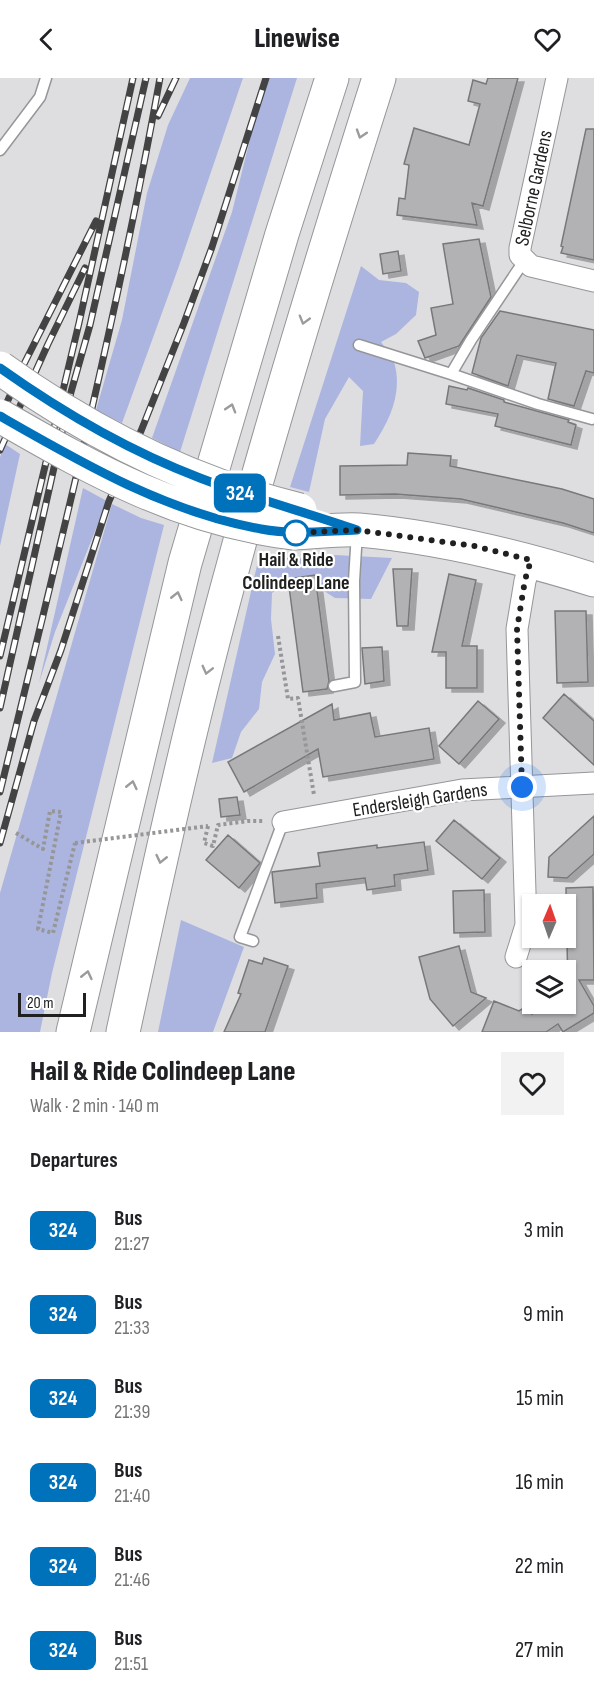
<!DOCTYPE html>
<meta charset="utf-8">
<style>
:root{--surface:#fff;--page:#f2f2f2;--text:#202124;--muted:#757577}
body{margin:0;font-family:"Sofia Sans Condensed",sans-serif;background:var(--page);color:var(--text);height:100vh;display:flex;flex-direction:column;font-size:22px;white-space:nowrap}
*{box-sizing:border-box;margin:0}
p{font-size:20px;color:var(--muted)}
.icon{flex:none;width:33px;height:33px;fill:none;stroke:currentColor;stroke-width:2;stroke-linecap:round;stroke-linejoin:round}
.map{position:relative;height:954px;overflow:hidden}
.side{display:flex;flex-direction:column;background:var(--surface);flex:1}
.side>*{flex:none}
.badge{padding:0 12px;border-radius:9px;font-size:21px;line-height:39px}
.needle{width:39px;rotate:2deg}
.tools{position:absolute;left:522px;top:816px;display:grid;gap:12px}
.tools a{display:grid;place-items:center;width:54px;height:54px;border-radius:0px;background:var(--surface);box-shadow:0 2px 4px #0004;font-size:30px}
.scale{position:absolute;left:18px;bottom:15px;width:68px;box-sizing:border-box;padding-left:6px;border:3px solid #202021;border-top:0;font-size:16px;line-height:21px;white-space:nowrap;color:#202021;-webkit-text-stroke:4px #fff;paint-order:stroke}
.you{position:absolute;width:30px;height:30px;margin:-15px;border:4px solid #fff;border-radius:50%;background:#1a73e8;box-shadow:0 0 0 9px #1a73e833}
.map>.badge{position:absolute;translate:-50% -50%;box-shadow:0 0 0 3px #fff}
h2{padding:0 30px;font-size:22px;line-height:54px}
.round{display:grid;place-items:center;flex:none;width:63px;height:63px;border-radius:0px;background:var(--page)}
.summary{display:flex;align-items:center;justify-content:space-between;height:102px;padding:0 30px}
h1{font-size:28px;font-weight:800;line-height:45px}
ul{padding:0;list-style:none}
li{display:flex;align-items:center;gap:18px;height:84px;padding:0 30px}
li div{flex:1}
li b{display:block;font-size:22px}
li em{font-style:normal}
li .badge{min-width:66px;font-weight:700;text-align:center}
header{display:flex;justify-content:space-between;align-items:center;height:78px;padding:0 30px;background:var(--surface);font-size:27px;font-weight:800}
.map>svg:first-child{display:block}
</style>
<header><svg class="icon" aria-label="back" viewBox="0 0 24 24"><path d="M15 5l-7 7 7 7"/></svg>Linewise<svg class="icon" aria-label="heart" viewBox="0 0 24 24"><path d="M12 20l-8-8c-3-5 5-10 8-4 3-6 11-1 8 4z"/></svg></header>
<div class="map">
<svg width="594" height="954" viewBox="0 0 594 954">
<defs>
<filter id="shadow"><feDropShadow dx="6" dy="4" stdDeviation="0" flood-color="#0004"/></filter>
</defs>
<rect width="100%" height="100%" fill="#dedee1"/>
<path fill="#abb5e0" d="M 190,0 L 243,0 L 179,188 L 122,345 L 96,332 L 122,242 L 147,115 L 168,47 Z
M 269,0 L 297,0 L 180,374 L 152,360 L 232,134 L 253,49 Z
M 361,188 L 379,202 L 406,205 L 419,214 L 416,237 L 396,256 L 381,264 C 385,270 392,277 394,284 C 403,314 390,342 374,366 L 360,368 L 363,313 L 349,299 L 325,341 L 309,414 L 290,409 Z
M 5,366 L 20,376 L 0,468 L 0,379 Z
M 83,410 L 107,423 L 55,554 L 39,605 Z
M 112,426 L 141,440 L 164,447 L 52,895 L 40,954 L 0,954 L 0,815 Z
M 260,474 L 293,481 L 335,477 L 392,480 L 371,521 L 335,520 L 304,500 L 285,505 L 272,515 L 271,541 L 275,576 L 262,604 L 259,631 L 241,654 L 232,680 L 212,685 Z
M 181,842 L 244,869 L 213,954 L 158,954 Z"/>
<path fill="#b2b2b5" stroke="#77787a" stroke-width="1.5" filter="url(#shadow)" d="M 488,0 L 518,0 L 483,128 L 472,125 L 477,147 L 397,137 L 399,120 L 405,121 L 409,87 L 404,86 L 414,50 L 469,67 L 480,26 L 468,23 L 473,2 L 486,6 Z
M 586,51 L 594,51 L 594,182 L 561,175 L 563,169 L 561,168 Z
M 479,161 L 491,219 L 459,268 L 425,280 L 418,263 L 436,257 L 431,230 L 453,226 L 443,166 Z
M 398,173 L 401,193 L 383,196 L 380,176 Z
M 500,233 L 594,252 L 594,295 L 586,293 L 574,328 L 548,321 L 556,285 L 517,277 L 508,308 L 472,295 L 481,260 Z
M 449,308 L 467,312 L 468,310 L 504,322 L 504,324 L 569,342 L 568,344 L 576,347 L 571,367 L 495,348 L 498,336 L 446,326 Z
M 408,375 L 451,378 L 450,388 L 562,411 L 594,421 L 594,455 L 563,445 L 461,421 L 395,416 L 340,417 L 340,388 L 407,387 Z
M 393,491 L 412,491 L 408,548 L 397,548 Z
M 449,496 L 476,502 L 462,568 L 477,568 L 477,610 L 446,610 L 446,574 L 432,574 Z
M 315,497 L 329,603 L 327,611 L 303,614 L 288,501 Z
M 555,533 L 586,533 L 588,604 L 557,605 Z
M 382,569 L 384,603 L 365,606 L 362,570 Z
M 564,616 L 594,643 L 594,687 L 543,640 Z
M 478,623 L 499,641 L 459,686 L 439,668 Z
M 332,626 L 334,642 L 370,635 L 375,659 L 429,650 L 434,681 L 323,699 L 318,671 L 244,714 L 228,684 Z
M 237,719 L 240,737 L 221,739 L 219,721 Z
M 594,738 L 594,776 L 567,800 L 548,799 L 549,779 Z
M 454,742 L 500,780 L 482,801 L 436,763 Z
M 228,757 L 260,785 L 239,810 L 206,782 Z
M 424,764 L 428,792 L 394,797 L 395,808 L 367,812 L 365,800 L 316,806 L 317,820 L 275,825 L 272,794 L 320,788 L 318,775 L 377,767 L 377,770 Z
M 593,809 L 594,902 L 579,902 L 594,928 L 594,935 L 563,954 L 558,946 L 546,954 L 482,954 L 494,923 L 519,933 L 532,925 L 532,936 L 550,926 L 566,926 L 566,917 L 568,915 L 566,810 Z
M 484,812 L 485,854 L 454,855 L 453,813 Z
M 459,868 L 471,914 L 486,920 L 453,948 L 430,921 L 419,879 Z
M 264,880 L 288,888 L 265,954 L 224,954 L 241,916 L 238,915 L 249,882 L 262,886 Z"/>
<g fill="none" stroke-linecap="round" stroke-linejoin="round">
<defs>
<path id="service" d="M 0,72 L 40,19 L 46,0
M 524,183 L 471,262 L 451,296 L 538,326 L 592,341
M 359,267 L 451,296
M 334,608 L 355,604 L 354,503 L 357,454
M 253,863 L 240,859 L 283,744"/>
<path id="minor" d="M 557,0 L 520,170 L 520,177 L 531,188 L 594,203
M 283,744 L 462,712 L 594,705
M 516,879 L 526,847 L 517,551 L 525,503 L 531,482"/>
<path id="primary" d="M 294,455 C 316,454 338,451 359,452 C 440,459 517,478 594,502"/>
<path id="motorway" d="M 73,954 L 185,485 L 282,156 L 332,0
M 123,954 C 157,797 191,640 234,485 C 278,322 328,161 379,0"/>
</defs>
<use href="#service" stroke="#959699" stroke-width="13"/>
<use href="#minor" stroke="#959699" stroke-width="23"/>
<use href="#primary" stroke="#959699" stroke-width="35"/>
<use href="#motorway" stroke="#959699" stroke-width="35"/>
<path stroke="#969698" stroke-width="4" stroke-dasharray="3 3" stroke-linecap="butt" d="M 278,558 L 288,621 L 298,620 L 314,717
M 208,748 L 204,765 L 213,768 L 218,747 L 248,743 L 264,743
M 16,755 L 43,771 L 50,733 L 61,734 L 38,851 L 53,855 L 75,765"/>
<use href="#service" stroke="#fff" stroke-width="10"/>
<use href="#minor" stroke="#fff" stroke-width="21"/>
<use href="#primary" stroke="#fff" stroke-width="33"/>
<use href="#motorway" stroke="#fff" stroke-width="33"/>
<defs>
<path id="rail" d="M 158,38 L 176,0
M 0,340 L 24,286 L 96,143
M 0,372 L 48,266 L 85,190
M 0,578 L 79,245 L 133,0
M 0,630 L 71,314 L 90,247 L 146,0
M 0,714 C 58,477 117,240 160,0
M 0,765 L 34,643 L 61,572 L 109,423 L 141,353 L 184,245 L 212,169 L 266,0"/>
</defs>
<use href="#rail" stroke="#434344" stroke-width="7"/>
<use href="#rail" stroke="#fff" stroke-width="4.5" stroke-dasharray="14" stroke-linecap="butt"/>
<defs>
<path id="primary-bridge" d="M 0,290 C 90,355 192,406 300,432
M 0,338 C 95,393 183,442 294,455"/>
</defs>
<use href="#primary-bridge" stroke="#959699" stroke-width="35" stroke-linecap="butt"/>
<path stroke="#969698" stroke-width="4" stroke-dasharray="3 3" stroke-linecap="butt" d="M 75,765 L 208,748"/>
<use href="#primary-bridge" stroke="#fff" stroke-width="33"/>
</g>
<defs><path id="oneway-chevron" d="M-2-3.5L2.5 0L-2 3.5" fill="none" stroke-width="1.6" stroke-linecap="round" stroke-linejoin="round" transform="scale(1.5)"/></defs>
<g stroke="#9b9b9b">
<use href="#oneway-chevron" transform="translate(361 56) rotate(108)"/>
<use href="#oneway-chevron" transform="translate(304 242) rotate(106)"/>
<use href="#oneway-chevron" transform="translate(231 330) rotate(-73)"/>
<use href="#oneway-chevron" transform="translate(177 518) rotate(-77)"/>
<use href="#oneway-chevron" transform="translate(207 592) rotate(104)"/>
<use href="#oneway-chevron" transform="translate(132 707) rotate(-77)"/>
<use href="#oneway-chevron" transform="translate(161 781) rotate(103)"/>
<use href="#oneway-chevron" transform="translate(87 897) rotate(-77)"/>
</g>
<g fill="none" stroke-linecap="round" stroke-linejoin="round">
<defs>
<path id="line" d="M 0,290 C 62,334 129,373 200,400 C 252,420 305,434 357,452 C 325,453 293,457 261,451 C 166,434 82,385 0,338"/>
</defs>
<use href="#line" stroke="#fff" stroke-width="14"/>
<use href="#line" stroke="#0072bc" stroke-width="9"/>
<path stroke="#202021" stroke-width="6" stroke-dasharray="0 10.8" d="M 296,455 L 294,455 L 357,452 L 474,468 L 531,482 L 525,502 L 517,551 L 522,709"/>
</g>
<circle fill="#fff" stroke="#0072bc" stroke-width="3" cx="296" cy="455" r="12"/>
<g text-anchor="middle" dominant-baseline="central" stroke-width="4.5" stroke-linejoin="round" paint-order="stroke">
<g font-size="20" fill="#202021" stroke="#fff">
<text transform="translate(534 110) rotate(-78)">Selborne Gardens</text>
<text transform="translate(420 722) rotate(-9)">Endersleigh Gardens</text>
</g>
<g font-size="20" font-weight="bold" fill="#202021" stroke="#fff">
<text x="296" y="482">Hail &amp; Ride<tspan x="296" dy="23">Colindeep Lane</tspan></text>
</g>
</g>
</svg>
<div class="tools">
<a><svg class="needle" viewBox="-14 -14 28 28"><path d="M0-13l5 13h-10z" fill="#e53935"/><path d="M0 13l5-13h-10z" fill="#757577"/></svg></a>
<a><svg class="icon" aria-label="layers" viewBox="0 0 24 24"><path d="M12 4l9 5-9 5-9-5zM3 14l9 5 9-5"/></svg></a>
</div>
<div class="scale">20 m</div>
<div class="you" style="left:522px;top:709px"></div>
<b class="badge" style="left:240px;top:415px;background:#0072bc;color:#fff">324</b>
</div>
<section class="side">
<div class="summary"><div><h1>Hail &amp; Ride Colindeep Lane</h1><p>Walk · 2 min · 140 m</p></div><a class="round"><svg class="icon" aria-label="heart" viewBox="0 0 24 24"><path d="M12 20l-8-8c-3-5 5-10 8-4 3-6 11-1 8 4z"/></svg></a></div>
<h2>Departures</h2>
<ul>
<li><span class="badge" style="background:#0072bc;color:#fff">324</span><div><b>Bus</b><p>21:27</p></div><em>3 min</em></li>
<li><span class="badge" style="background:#0072bc;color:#fff">324</span><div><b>Bus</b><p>21:33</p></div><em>9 min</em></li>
<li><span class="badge" style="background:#0072bc;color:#fff">324</span><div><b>Bus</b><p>21:39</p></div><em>15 min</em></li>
<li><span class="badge" style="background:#0072bc;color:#fff">324</span><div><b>Bus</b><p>21:40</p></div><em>16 min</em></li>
<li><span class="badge" style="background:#0072bc;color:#fff">324</span><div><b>Bus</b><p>21:46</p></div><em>22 min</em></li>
<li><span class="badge" style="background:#0072bc;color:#fff">324</span><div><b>Bus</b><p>21:51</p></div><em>27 min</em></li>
</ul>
</section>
